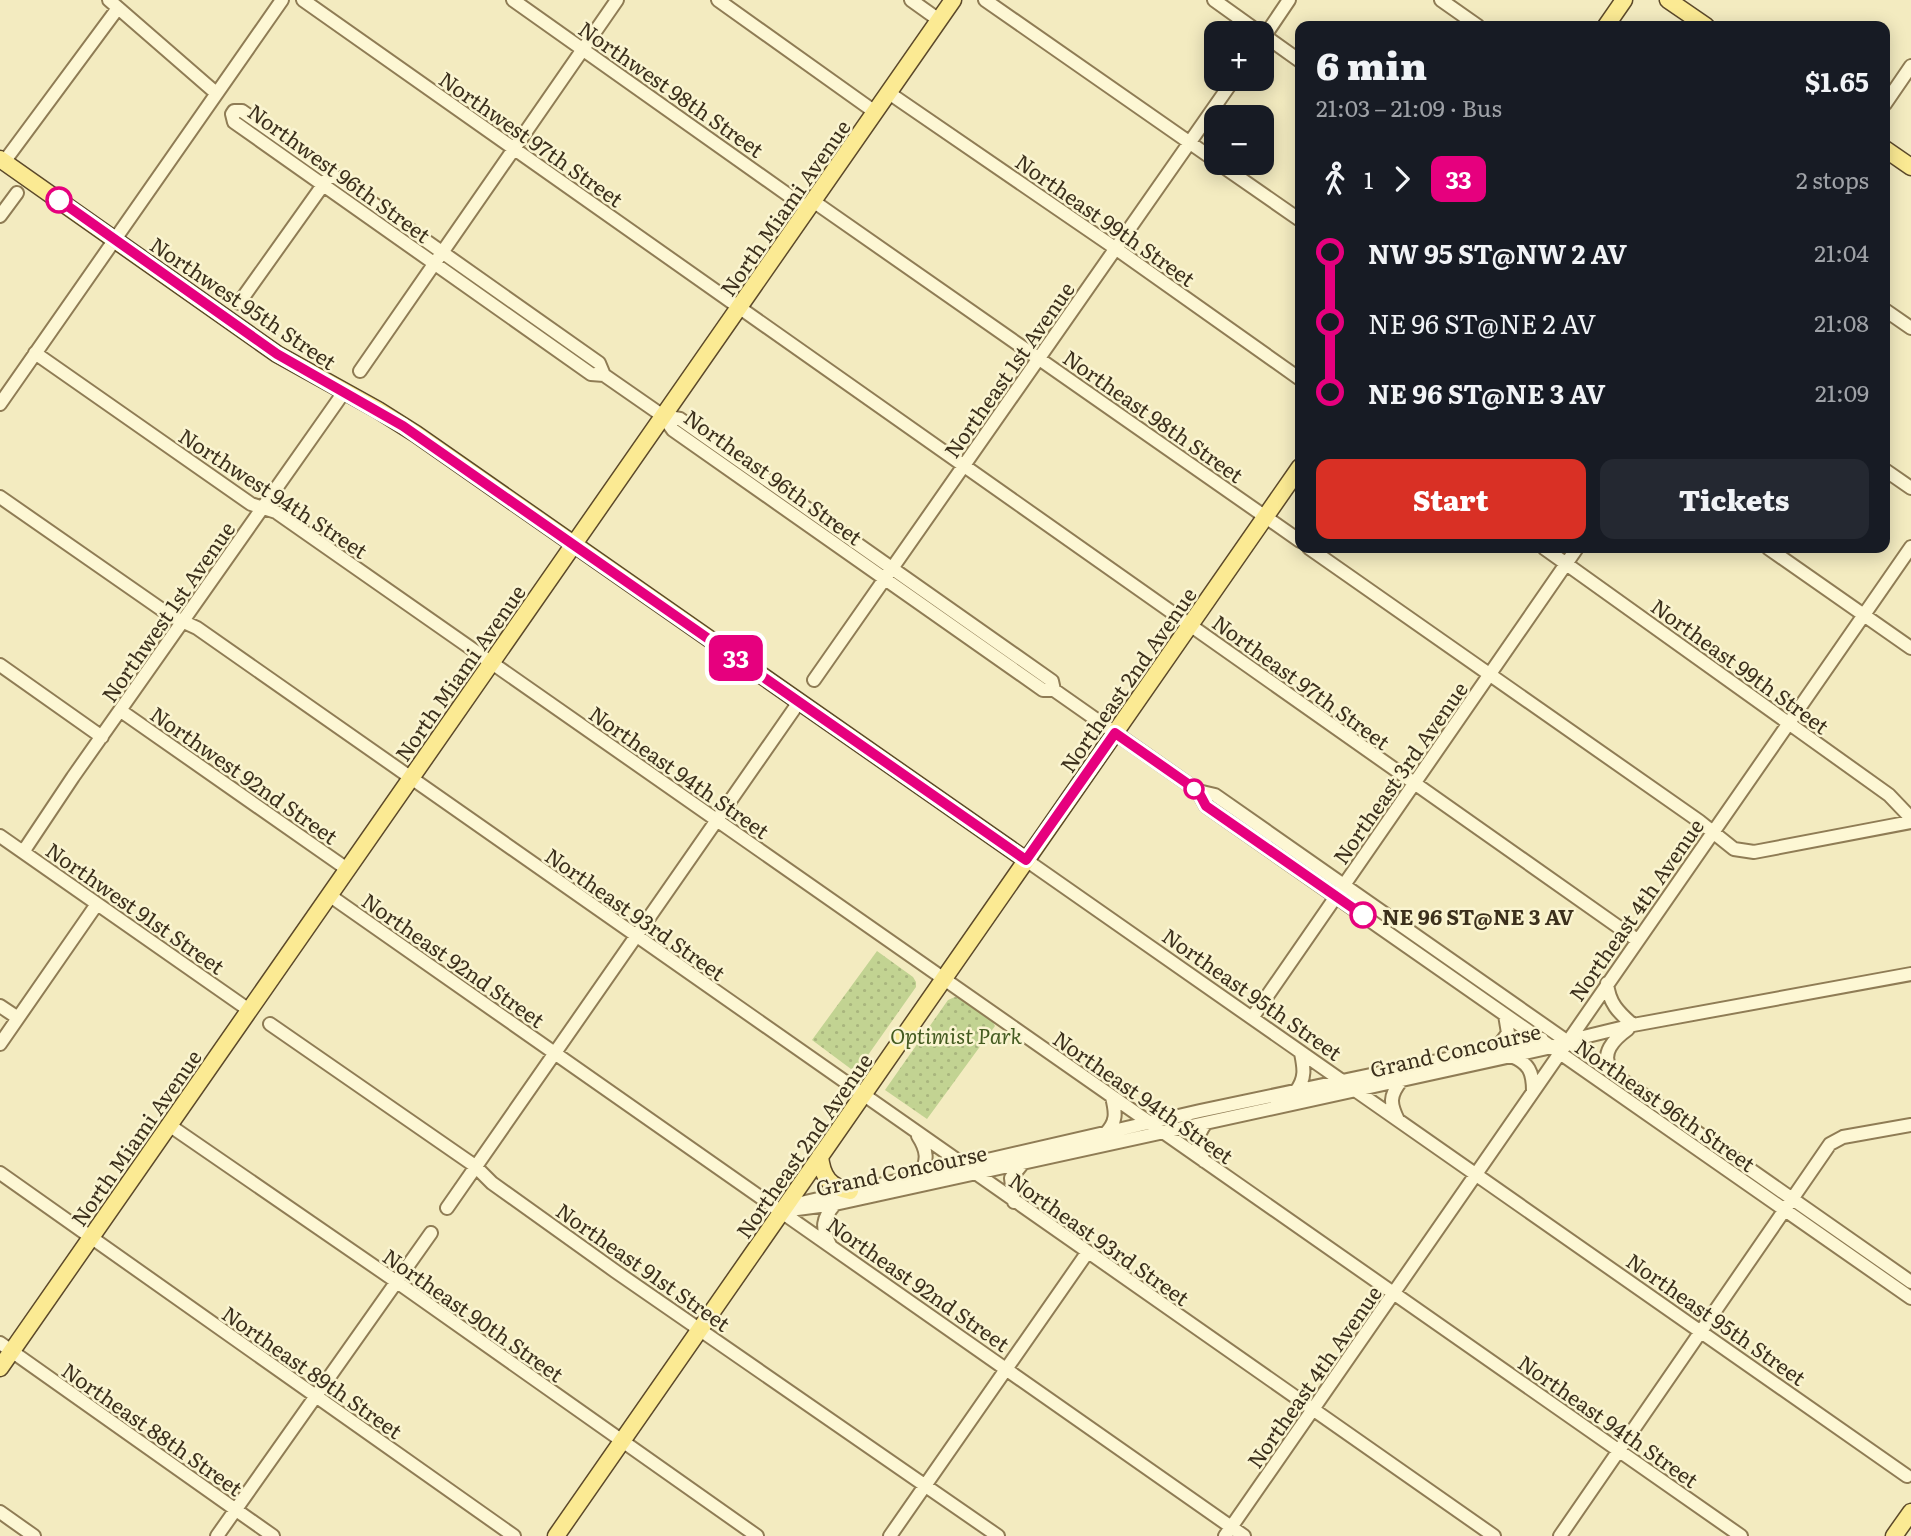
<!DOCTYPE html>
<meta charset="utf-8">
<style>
:root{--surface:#171b24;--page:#242831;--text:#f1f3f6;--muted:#9ea1a6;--accent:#d93025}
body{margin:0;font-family:Literata,serif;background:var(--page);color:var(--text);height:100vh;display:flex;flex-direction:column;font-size:26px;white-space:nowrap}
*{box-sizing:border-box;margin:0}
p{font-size:23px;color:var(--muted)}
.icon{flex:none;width:38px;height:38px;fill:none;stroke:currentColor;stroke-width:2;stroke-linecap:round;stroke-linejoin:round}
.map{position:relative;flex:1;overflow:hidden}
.sheet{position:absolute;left:1295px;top:21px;width:595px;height:532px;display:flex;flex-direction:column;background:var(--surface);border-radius:14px;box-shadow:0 4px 18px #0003}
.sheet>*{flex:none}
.badge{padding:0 14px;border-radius:10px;font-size:24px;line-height:46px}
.buttons{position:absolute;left:1204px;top:21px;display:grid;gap:14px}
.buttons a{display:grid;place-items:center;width:70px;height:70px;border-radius:14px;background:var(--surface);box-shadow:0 4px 18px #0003;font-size:35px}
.map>.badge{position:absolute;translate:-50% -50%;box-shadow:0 0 0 4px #fff}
.legs{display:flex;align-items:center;gap:10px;height:77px;padding:0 21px;font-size:23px}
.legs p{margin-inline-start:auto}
.head{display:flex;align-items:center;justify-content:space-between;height:119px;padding:0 21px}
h1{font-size:38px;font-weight:800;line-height:52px}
.cta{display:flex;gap:14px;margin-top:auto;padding:14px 21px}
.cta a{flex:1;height:80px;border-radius:14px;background:var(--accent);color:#fff;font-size:28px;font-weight:800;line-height:80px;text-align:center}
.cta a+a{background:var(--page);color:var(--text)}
ul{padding:0 21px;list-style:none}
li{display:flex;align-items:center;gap:24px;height:70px;font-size:26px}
li i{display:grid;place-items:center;width:10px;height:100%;margin:0 9px;background:currentColor}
li i::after{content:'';width:18px;height:18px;margin:-9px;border:5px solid;border-radius:50%;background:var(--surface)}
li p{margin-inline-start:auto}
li:first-child i{background:linear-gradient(#0000 50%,currentColor 0)}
li:last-child i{background:linear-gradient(currentColor 50%,#0000 0)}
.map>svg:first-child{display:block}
</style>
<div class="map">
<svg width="1911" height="1536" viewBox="0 0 1911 1536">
<defs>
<pattern id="park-dots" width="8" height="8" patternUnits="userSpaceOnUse" patternTransform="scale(1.75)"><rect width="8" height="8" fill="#c2d392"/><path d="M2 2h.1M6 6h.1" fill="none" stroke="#a8b57d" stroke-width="1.8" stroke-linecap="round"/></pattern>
</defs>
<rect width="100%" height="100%" fill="#f3ebc0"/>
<path fill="url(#park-dots)" d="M 877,951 L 913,977 L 916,982 L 916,987 L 861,1065 L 851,1069 L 812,1040 Z
M 955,997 L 961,998 L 992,1020 L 995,1026 L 927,1119 L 885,1090 L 948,1000 Z"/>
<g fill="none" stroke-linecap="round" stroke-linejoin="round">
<defs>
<path id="minor" d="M 109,0 L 216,93
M 303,0 L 1637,940
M 513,0 L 808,209
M 718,0 L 875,112
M 911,0 L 939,20
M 985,0 L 1216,161
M 1214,0 L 1260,33
M 1441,0 L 1478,26
M 1262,34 L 1300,61
M 1262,40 L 1289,0
M 889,93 L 1115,248 L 1300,379
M 1885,104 L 1911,66
M 4,162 L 118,8
M 1218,163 L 1300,220
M 813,201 L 1300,541
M 0,216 L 17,193
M 239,303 L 328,178
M 1885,310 L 1911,328
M 35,353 L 251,504 L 276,512 L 1741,1536
M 360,371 L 617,0
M 604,375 L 599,363 L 242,111 L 234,111 L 232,114 L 234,122 L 591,374 L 604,375 L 663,416 L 673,430 L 1043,690 L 1054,690
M 0,404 L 282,0
M 663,416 L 680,419 L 1052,681 L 1054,690 L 1198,791 L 1215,795 L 1911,1282
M 1885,470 L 1911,488
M 0,497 L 171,616 L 197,628 L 1494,1536
M 1309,548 L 1699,821 L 1734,849 L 1754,852 L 1911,822
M 1544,548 L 1889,795 L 1911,818
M 1768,548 L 1911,648
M 0,665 L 102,737
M 814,680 L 1234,79
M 121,711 L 347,869
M 1198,791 L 1206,806 L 1911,1298
M 0,836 L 249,1010
M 23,852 L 73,777 L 344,392
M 1026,860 L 1907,1476
M 329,895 L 1244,1536
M 1607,983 C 1609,1003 1618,1012 1633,1025
M 0,1006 L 18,1018
M 1252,1018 L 1577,548
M 270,1024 L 475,1166 L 492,1183 L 615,1271 L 998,1536
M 0,1044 L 97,904
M 1497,1048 L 1508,1033 L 1505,1015
M 1511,1056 C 1529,1063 1533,1072 1533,1091
M 1612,1071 C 1599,1054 1614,1039 1628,1029
M 1296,1091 C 1306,1078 1304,1068 1301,1053
M 1398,1120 C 1390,1104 1389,1096 1401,1081
M 169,1125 L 397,1282 L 757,1536
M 1105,1134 C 1117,1122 1116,1113 1112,1097
M 918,1136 C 927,1150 929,1161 919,1175
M 1204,1161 C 1197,1146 1195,1137 1206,1123
M 0,1173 L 514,1536
M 1014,1202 L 1011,1178 L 1023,1163
M 801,1203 L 1200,1111 L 1542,1039
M 447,1208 L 799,702
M 782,1211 L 835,1204 L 1552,1047 L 1567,1041 L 1633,1025 L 1911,974
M 830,1245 C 821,1227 822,1219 835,1204
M 0,1343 L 273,1536
M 0,1512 L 34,1536
M 217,1536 L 431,1233
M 890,1536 L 1087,1253
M 1225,1536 L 1911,547
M 1560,1536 L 1830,1144 L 1843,1137 L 1911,1125"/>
<path id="major" d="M 1668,0 L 1706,26
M 1606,26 L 1624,0
M 1885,149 L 1911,167
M 0,159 L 277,354 L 378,410 L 416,434 L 1026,860
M 820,1156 C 822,1177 830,1187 850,1191
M 0,1368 L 953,0
M 556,1536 L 1300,467
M 1894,1536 L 1911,1512"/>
</defs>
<use href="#minor" stroke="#8f7c55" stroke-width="16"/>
<use href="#major" stroke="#5c492a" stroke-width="19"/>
<use href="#minor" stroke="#fdf7d4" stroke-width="12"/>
<use href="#major" stroke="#fbea93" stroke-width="16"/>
</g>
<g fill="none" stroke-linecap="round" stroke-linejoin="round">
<defs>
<path id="line-1" d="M 59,200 L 277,354 L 403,426 L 1026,860 L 1115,733 L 1198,791 L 1206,806 L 1363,915"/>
</defs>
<use href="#line-1" stroke="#fff" stroke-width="16"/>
<use href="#line-1" stroke="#e6007e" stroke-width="10"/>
</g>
<g fill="#fff" stroke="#e6007e" stroke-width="3.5">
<circle cx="59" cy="200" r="12"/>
<circle cx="1194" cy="789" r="9"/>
<circle cx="1363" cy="915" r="12"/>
</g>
<g text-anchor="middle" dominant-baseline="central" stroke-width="5" stroke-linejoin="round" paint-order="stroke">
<g font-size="21" fill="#3c301c" stroke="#faf4d0">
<text transform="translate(672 88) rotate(35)">Northwest 98th Street</text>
<text transform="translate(532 138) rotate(35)">Northwest 97th Street</text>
<text transform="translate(340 172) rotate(36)">Northwest 96th Street</text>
<text transform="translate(784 207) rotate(-55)">North Miami Avenue</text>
<text transform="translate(1106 219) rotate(35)">Northeast 99th Street</text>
<text transform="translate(244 302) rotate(34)">Northwest 95th Street</text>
<text transform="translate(1008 369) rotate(-55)">Northeast 1st Avenue</text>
<text transform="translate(1154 415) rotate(35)">Northeast 98th Street</text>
<text transform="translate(774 476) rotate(36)">Northeast 96th Street</text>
<text transform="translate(274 492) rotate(33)">Northwest 94th Street</text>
<text transform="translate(167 611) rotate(-55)">Northwest 1st Avenue</text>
<text transform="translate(1741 665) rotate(36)">Northeast 99th Street</text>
<text transform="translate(459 672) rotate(-55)">North Miami Avenue</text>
<text transform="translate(1127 679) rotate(-55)">Northeast 2nd Avenue</text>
<text transform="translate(1302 681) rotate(36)">Northeast 97th Street</text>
<text transform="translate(680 771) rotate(35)">Northeast 94th Street</text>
<text transform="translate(1399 772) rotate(-55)">Northeast 3rd Avenue</text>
<text transform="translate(245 774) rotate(35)">Northwest 92nd Street</text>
<text transform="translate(136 907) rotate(35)">Northwest 91st Street</text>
<text transform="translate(1635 909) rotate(-55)">Northeast 4th Avenue</text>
<text transform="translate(636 913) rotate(35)">Northeast 93rd Street</text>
<text transform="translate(454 959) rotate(35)">Northeast 92nd Street</text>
<text transform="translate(1253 993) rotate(35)">Northeast 95th Street</text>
<text transform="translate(1455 1049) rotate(-13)">Grand Concourse</text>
<text transform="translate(1144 1096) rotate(35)">Northeast 94th Street</text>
<text transform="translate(1666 1104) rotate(35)">Northeast 96th Street</text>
<text transform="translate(135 1137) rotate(-55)">North Miami Avenue</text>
<text transform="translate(803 1145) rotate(-55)">Northeast 2nd Avenue</text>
<text transform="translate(901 1169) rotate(-12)">Grand Concourse</text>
<text transform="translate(1100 1238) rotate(35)">Northeast 93rd Street</text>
<text transform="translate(644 1266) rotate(35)">Northeast 91st Street</text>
<text transform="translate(919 1283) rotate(35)">Northeast 92nd Street</text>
<text transform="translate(474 1314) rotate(35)">Northeast 90th Street</text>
<text transform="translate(1717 1318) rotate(35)">Northeast 95th Street</text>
<text transform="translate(313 1371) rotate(35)">Northeast 89th Street</text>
<text transform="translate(1313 1376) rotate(-55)">Northeast 4th Avenue</text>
<text transform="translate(1609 1420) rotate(35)">Northeast 94th Street</text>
<text transform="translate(153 1428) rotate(35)">Northeast 88th Street</text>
</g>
<g font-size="21" font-weight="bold" fill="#3c301c" stroke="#faf4d0" text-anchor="start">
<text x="1382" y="915">NE 96 ST@NE 3 AV</text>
</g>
<g font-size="21" font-style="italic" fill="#445b20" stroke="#faf4d0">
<text x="956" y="1034">Optimist Park</text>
</g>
</g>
</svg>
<div class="buttons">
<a>+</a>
<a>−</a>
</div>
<b class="badge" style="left:736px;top:658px;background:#e6007e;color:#fff">33</b>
<section class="sheet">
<div class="head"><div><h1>6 min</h1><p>21:03 – 21:09 · Bus</p></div><b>$1.65</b></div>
<div class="legs"><svg class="icon" aria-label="walk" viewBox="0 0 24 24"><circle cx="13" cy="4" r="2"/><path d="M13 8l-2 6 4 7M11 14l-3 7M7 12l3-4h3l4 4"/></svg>1<svg class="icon" aria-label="forward" viewBox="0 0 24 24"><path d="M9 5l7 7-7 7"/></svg><b class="badge" style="background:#e6007e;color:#fff">33</b><p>2 stops</p></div>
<ul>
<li><i style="color:#e6007e"></i><b>NW 95 ST@NW 2 AV</b><p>21:04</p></li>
<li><i style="color:#e6007e"></i><span>NE 96 ST@NE 2 AV</span><p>21:08</p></li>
<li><i style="color:#e6007e"></i><b>NE 96 ST@NE 3 AV</b><p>21:09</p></li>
</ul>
<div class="cta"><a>Start</a><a>Tickets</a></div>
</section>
</div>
